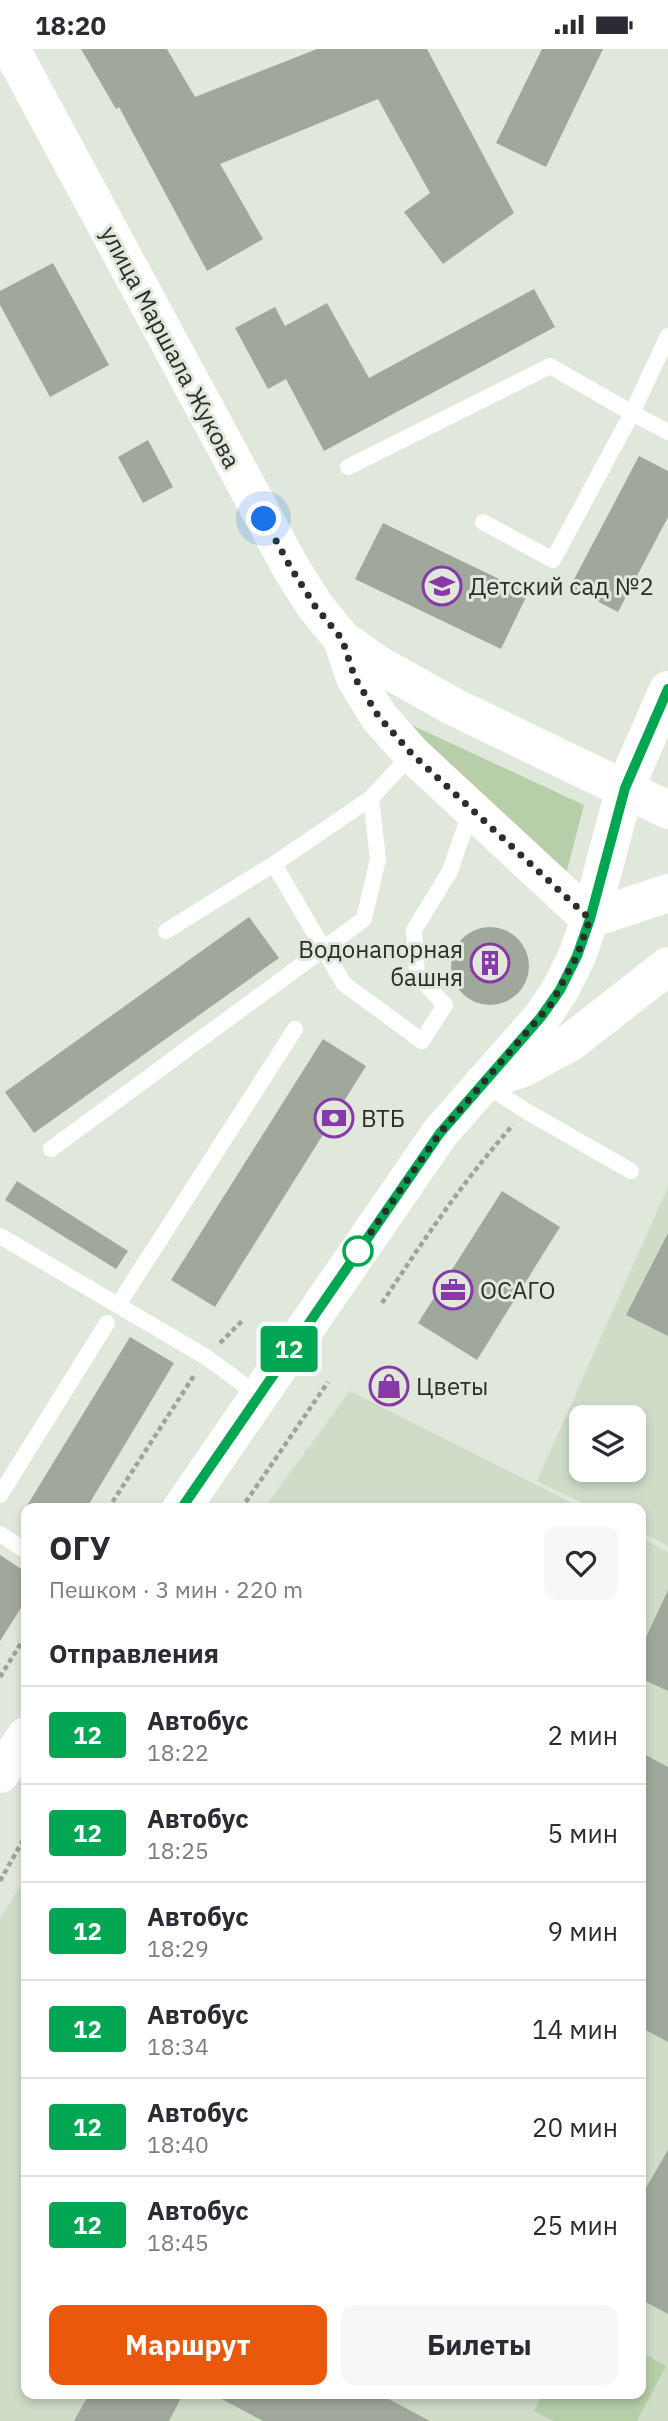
<!DOCTYPE html>
<html lang="ru">
<meta charset="utf-8">
<style>
:root{--surface:#fff;--page:#f7f7f7;--text:#2b2b33;--muted:#7c7c81;--line:#e1e1e2;--accent:#ea580c}
body{margin:0;font-family:"IBM Plex Sans",sans-serif;background:var(--page);color:var(--text);height:100vh;display:flex;flex-direction:column;font-size:26px;white-space:nowrap}
*{box-sizing:border-box;margin:0}
p{font-size:23px;color:var(--muted)}
.icon{flex:none;width:38px;height:38px;fill:none;stroke:currentColor;stroke-width:2;stroke-linecap:round;stroke-linejoin:round}
.map{position:relative;flex:1;overflow:hidden}
.side{position:absolute;left:21px;top:1454px;width:625px;height:896px;display:flex;flex-direction:column;background:var(--surface);border-radius:14px;box-shadow:0 4px 10px #0003}
.side>*{flex:none}
.badge{padding:0 14px;border-radius:5px;font-size:24px;line-height:46px}
.tools{position:absolute;left:569px;top:1356px;display:grid;gap:14px}
.tools a{display:grid;place-items:center;width:77px;height:77px;border-radius:14px;background:var(--surface);box-shadow:0 4px 10px #0003;font-size:35px}
.you{position:absolute;width:35px;height:35px;margin:-18px;border:5px solid #fff;border-radius:50%;background:#1a73e8;box-shadow:0 0 0 10px #1a73e833}
.map>.badge{position:absolute;translate:-50% -50%;box-shadow:0 0 0 4px #fff}
h2{padding:0 28px;font-size:26px;line-height:63px}
.round{display:grid;place-items:center;flex:none;width:74px;height:74px;border-radius:14px;background:var(--page)}
.headline{display:flex;align-items:center;justify-content:space-between;height:119px;padding:0 28px}
h1{font-size:33px;font-weight:700;line-height:52px}
.button{display:flex;gap:14px;margin-top:auto;padding:14px 28px}
.button a{flex:1;height:80px;border-radius:14px;background:var(--accent);color:#fff;font-size:28px;font-weight:700;line-height:80px;text-align:center}
.button a+a{background:var(--page);color:var(--text)}
ul{padding:0;list-style:none}
li{display:flex;align-items:center;gap:21px;height:98px;padding:0 28px;border-top:2px solid var(--line)}
li div{flex:1}
li b{display:block;font-size:26px}
li em{font-style:normal}
li .badge{min-width:77px;font-weight:700;text-align:center}
.status{display:flex;justify-content:space-between;align-items:center;height:49px;padding:0 35px;background:var(--surface);direction:ltr}
.status svg{height:19px;fill:currentColor}
.map>svg:first-child{display:block}
</style>
<div class="status"><b>18:20</b><svg viewBox="0 0 49 12"><path d="M0 12V9h3v3zM5 12V6h3v6zM10 12V3h3v9zM15 12V0h3v12zM26 1h20v11H26zM47 4h2v5h-2z"/></svg></div>
<div class="map">
<svg width="668" height="2372" viewBox="0 0 668 2372">
<rect width="100%" height="100%" fill="#dfe8db"/>
<path fill="#cfdcc8" fill-rule="evenodd" d="M 668,1138 L 668,1497 L 641,1483 L 640,1460 L 593,1459 L 537,1432 ZM 581,1368 L 634,1368 L 634,1421 L 581,1421 Z
M 350,1342 L 582,1459 L 264,1459 Z
M 641,1489 L 668,1503 L 668,2372 L 0,2372 L 0,1870 L 26,1827 L 26,2345 L 640,2345 Z"/>
<path fill="#b6cfa8" d="M 405,673 L 584,756 L 566,825 Z
M 641,2303 L 666,2317 L 637,2372 L 553,2372 L 534,2362 L 543,2345 L 640,2345 Z"/>
<path fill="#a0a89c" d="M 81,0 L 167,0 L 195,48 L 317,0 L 427,0 L 514,164 L 443,215 L 404,163 L 430,144 L 378,50 L 220,115 L 263,190 L 207,222 L 119,58 L 116,60 Z
M 542,0 L 603,0 L 546,118 L 496,94 Z
M 53,214 L 109,316 L 50,348 L 0,256 L 0,242 Z
M 534,240 L 555,278 L 324,402 L 286,330 L 268,340 L 235,279 L 275,258 L 285,277 L 327,254 L 369,329 Z
M 148,391 L 173,438 L 143,454 L 118,408 Z
M 639,407 L 668,422 L 668,468 L 618,563 L 570,538 Z
M 383,474 L 528,544 L 501,600 L 355,530 Z
M 249,868 L 279,909 L 34,1084 L 5,1043 Z
M451 917a39 39 0 1 1 78 0a39 39 0 1 1-78 0Z
M 323,990 L 366,1017 L 215,1258 L 171,1231 Z
M 17,1132 L 128,1202 L 116,1220 L 5,1151 Z
M 502,1142 L 560,1178 L 477,1311 L 418,1274 Z
M 668,1184 L 668,1287 L 626,1266 Z
M 130,1288 L 174,1314 L 86,1460 L 25,1460 Z
M 0,1506 L 26,1523 L 26,1551 L 0,1592 Z
M 668,1541 L 668,1642 L 640,1629 L 640,1601 Z
M 640,1703 L 668,1718 L 668,1993 L 640,1978 Z
M 668,2101 L 668,2265 L 640,2250 L 640,2149 Z
M 89,2345 L 183,2345 L 169,2372 L 74,2372 Z
M 212,2345 L 379,2345 L 430,2372 L 263,2372 Z"/>
<g fill="none" stroke-linecap="round" stroke-linejoin="round">
<path stroke="#9da49a" stroke-width="4.5" stroke-dasharray="5 3.5" stroke-linecap="butt" d="M 382,1254 C 423,1192 463,1132 513,1076
M 220,1294 L 242,1272
M 108,1460 L 195,1325
M 241,1460 L 328,1333
M 0,1628 L 26,1586
M 0,1832 L 26,1786"/>
<path stroke="#fff" stroke-width="16" d="M 668,287 L 632,364 L 668,383
M 348,418 L 550,317 L 632,364 L 553,511 L 483,473
M 274,815 L 344,935 L 422,992 L 445,956 L 417,926 L 414,881 L 450,822 L 471,761
M 166,882 L 274,815 L 371,749 L 412,705
M 486,1036 L 526,1062 L 631,1122
M 51,1100 L 364,870 L 378,810 L 371,749
M 0,1187 L 206,1308 L 258,1346
M 118,1256 L 295,980
M 0,1446 L 107,1274
M 0,1485 L 26,1502"/>
<path stroke="#fff" stroke-width="38" d="M 11,0 L 291,519 L 315,557 L 342,590 L 374,613 L 454,658 L 668,761
M 342,590 L 355,629 L 379,668 L 412,705 L 590,870 L 668,844
M 483,1034 L 525,1018 L 571,993 L 668,917"/>
<path stroke="#fff" stroke-width="38" d="M 181,1460 L 440,1084 L 542,968 L 560,941 L 577,907 L 590,870 L 625,739 L 668,641
M 0,1725 L 26,1687"/>
</g>
<g fill="none" stroke-linecap="round" stroke-linejoin="round">
<defs>
<path id="line" d="M 181,1460 L 440,1084 L 541,968 L 560,941 L 577,907 L 590,870 L 625,739 L 668,640"/>
</defs>
<use href="#line" stroke="#fff" stroke-width="16"/>
<use href="#line" stroke="#00a651" stroke-width="10"/>
<path stroke="#2b2e29" stroke-width="7" stroke-dasharray="0 12.6" d="M 264,470 L 291,519 L 315,557 L 342,590 L 355,629 L 379,668 L 412,705 L 590,870 L 577,907 L 551,955 L 440,1084 L 358,1202"/>
</g>
<defs>
<symbol id="school-ring" viewBox="-11 -11 22 22"><circle r="9.5" fill="#dfe8db" stroke="#8739a9" stroke-width="1.5"/><path d="M0-5L7-2L0 1L-7-2ZM-4 1L0 2.5L4 1V4Q0 6-4 4Z" fill="#8739a9"/></symbol>
<symbol id="building-ring" viewBox="-11 -11 22 22"><circle r="9.5" fill="#dfe8db" stroke="#8739a9" stroke-width="1.5"/><path d="M-4-6H4V6H1V3H-1V6H-4ZM-2.5-4.3h1.7v1.8h-1.7ZM.8-4.3h1.7v1.8H.8ZM-2.5-1h1.7V.8h-1.7ZM.8-1h1.7V.8H.8Z" fill="#8739a9"/></symbol>
<symbol id="bank-ring" viewBox="-11 -11 22 22"><circle r="9.5" fill="#dfe8db" stroke="#8739a9" stroke-width="1.5"/><path d="M-6-4H6V4H-6ZM0-2.3a2.3 2.3 0 1 0 0 4.6a2.3 2.3 0 1 0 0-4.6Z" fill="#8739a9"/></symbol>
<symbol id="office-ring" viewBox="-11 -11 22 22"><circle r="9.5" fill="#dfe8db" stroke="#8739a9" stroke-width="1.5"/><path d="M-6-3h4V-5.5h4V-3h4V5H-6ZM-1-4.5V-3h2v-1.5ZM-6 0V1H6V0Z" fill="#8739a9"/></symbol>
<symbol id="shop-ring" viewBox="-11 -11 22 22"><circle r="9.5" fill="#dfe8db" stroke="#8739a9" stroke-width="1.5"/><path d="M-5-2.5h2.3a2.7 3.5 0 0 1 5.4 0H5L5.5 6h-11ZM-1.5-2.5h3a1.5 2.3 0 0 0-3 0Z" fill="#8739a9"/></symbol>
</defs>
<g fill-rule="evenodd">
<use href="#school-ring" x="420" y="515" width="44" height="44"/>
<use href="#building-ring" x="468" y="892" width="44" height="44"/>
<use href="#bank-ring" x="312" y="1047" width="44" height="44"/>
<use href="#office-ring" x="431" y="1219" width="44" height="44"/>
<use href="#shop-ring" x="367" y="1315" width="44" height="44"/>
</g>
<circle fill="#fff" stroke="#00a651" stroke-width="3.5" cx="358" cy="1202" r="14"/>
<g text-anchor="middle" dominant-baseline="central" stroke-width="6" stroke-linejoin="round" paint-order="stroke">
<g font-size="24" fill="#2b2e29" stroke="#dfe8db">
<text transform="translate(171 298) rotate(62)">улица Маршала Жукова</text>
</g>
<g font-size="24" fill="#2b2e29" stroke="#dfe8db" text-anchor="start">
<text x="469" y="537">Детский сад №2</text>
<text x="463" y="900" text-anchor="end">Водонапорная<tspan x="463" dy="28">башня</tspan></text>
<text x="361" y="1069">ВТБ</text>
<text x="480" y="1241">ОСАГО</text>
<text x="416" y="1337">Цветы</text>
</g>
</g>
</svg>
<div class="tools">
<a><svg class="icon" aria-label="layers" viewBox="0 0 24 24"><path d="M12 4l9 5-9 5-9-5zM3 14l9 5 9-5"/></svg></a>
</div>
<div class="you" style="left:264px;top:470px"></div>
<b class="badge" style="left:289px;top:1300px;background:#00a651;color:#fff">12</b>
<section class="side">
<div class="headline"><div><h1>ОГУ</h1><p>Пешком · 3 мин · 220 m</p></div><a class="round"><svg class="icon" aria-label="heart" viewBox="0 0 24 24"><path d="M12 20l-8-8c-3-5 5-10 8-4 3-6 11-1 8 4z"/></svg></a></div>
<h2>Отправления</h2>
<ul>
<li><span class="badge" style="background:#00a651;color:#fff">12</span><div><b>Автобус</b><p>18:22</p></div><em>2 мин</em></li>
<li><span class="badge" style="background:#00a651;color:#fff">12</span><div><b>Автобус</b><p>18:25</p></div><em>5 мин</em></li>
<li><span class="badge" style="background:#00a651;color:#fff">12</span><div><b>Автобус</b><p>18:29</p></div><em>9 мин</em></li>
<li><span class="badge" style="background:#00a651;color:#fff">12</span><div><b>Автобус</b><p>18:34</p></div><em>14 мин</em></li>
<li><span class="badge" style="background:#00a651;color:#fff">12</span><div><b>Автобус</b><p>18:40</p></div><em>20 мин</em></li>
<li><span class="badge" style="background:#00a651;color:#fff">12</span><div><b>Автобус</b><p>18:45</p></div><em>25 мин</em></li>
</ul>
<div class="button"><a>Маршрут</a><a>Билеты</a></div>
</section>
</div>
